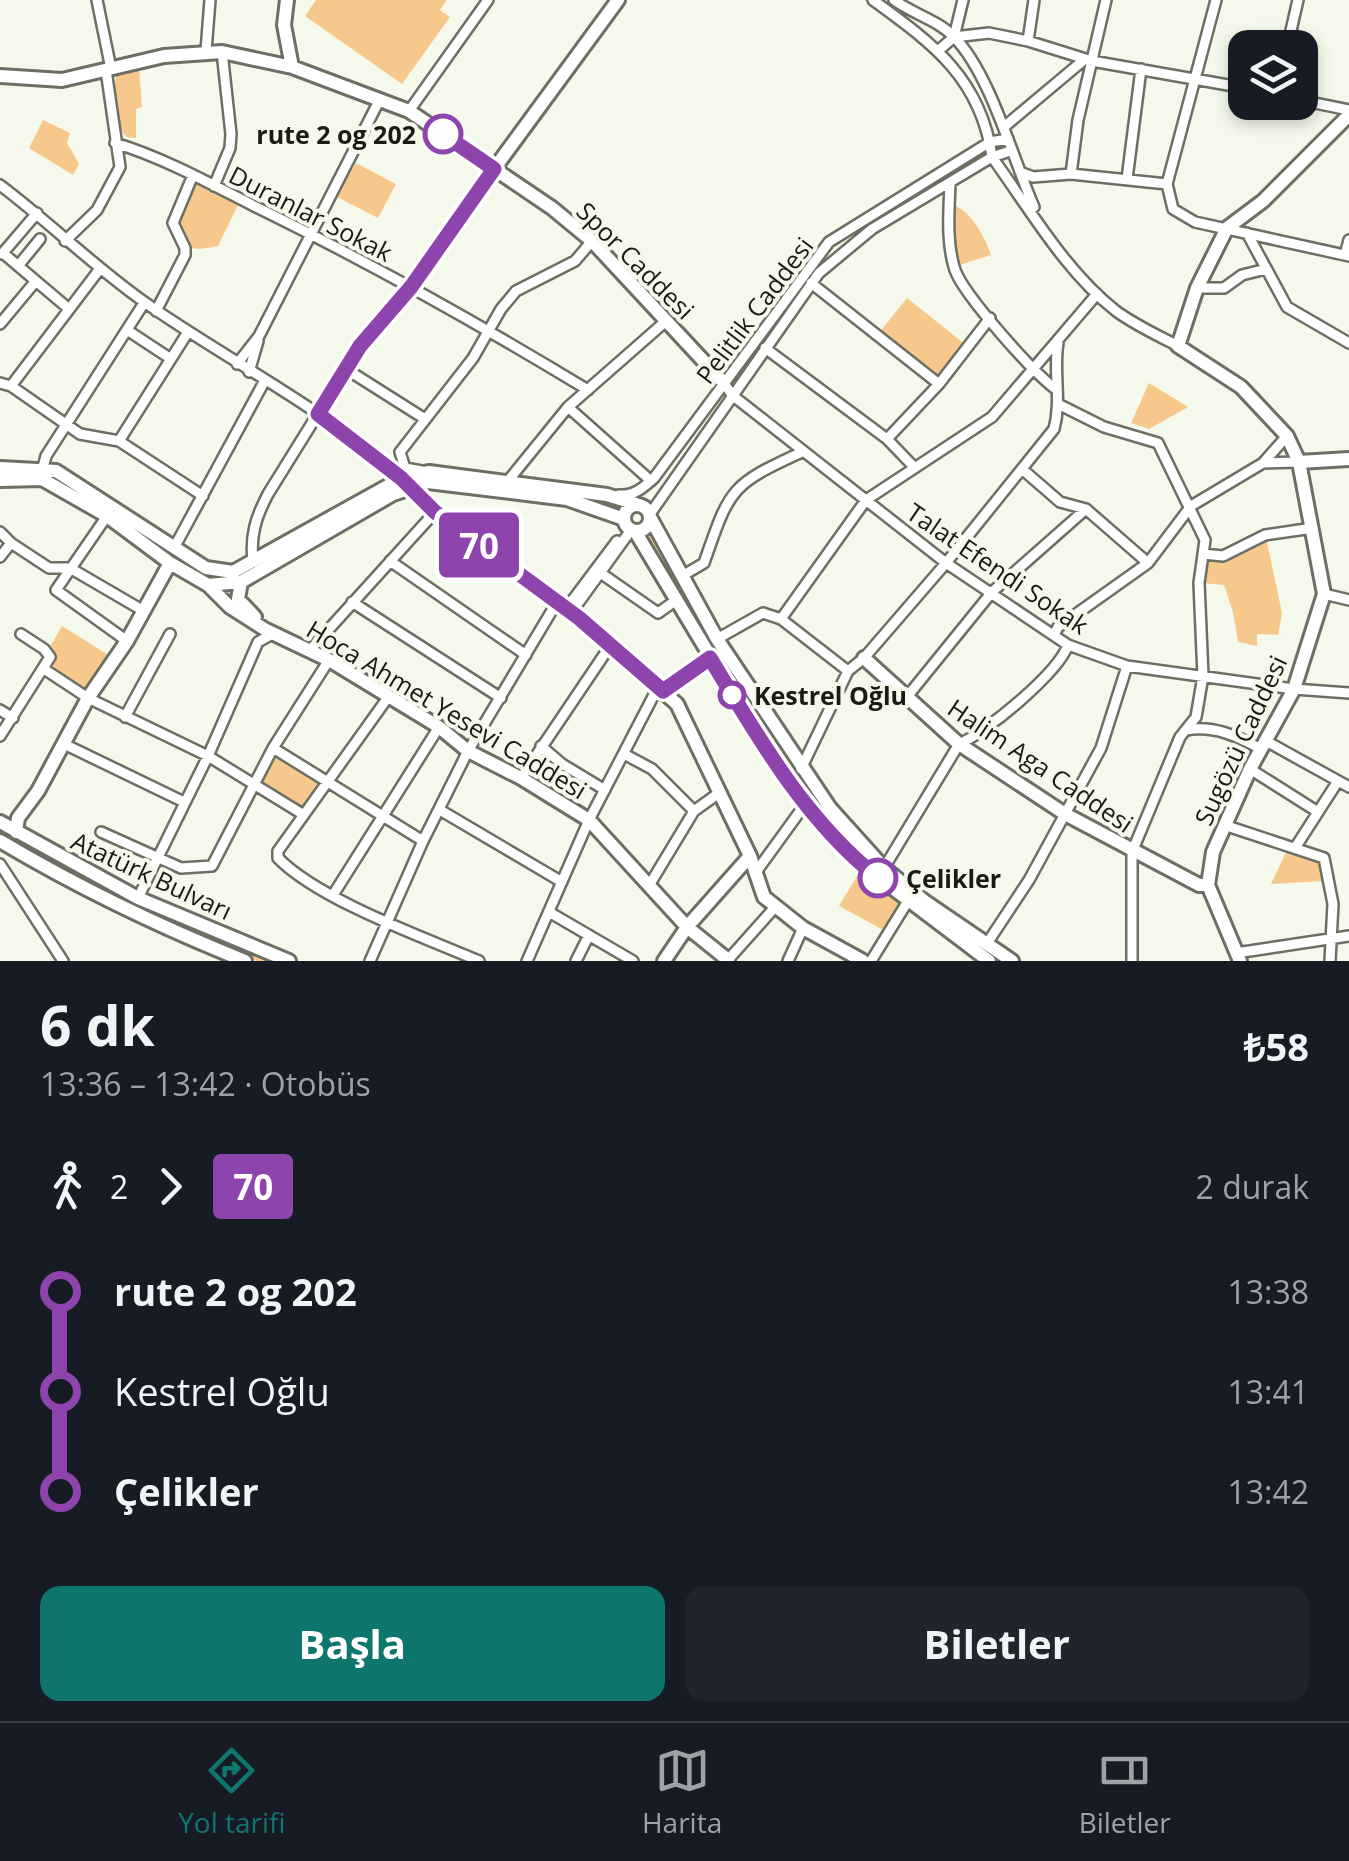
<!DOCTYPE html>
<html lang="tr">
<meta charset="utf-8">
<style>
:root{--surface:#171b24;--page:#20242c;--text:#f1f3f6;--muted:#9ea1a6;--line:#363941;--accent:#0f766e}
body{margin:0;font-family:"Open Sans",sans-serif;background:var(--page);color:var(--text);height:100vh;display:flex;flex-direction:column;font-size:38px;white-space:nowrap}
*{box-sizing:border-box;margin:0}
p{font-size:32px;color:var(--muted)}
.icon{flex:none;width:55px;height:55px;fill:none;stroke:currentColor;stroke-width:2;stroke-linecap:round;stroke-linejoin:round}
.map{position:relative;height:961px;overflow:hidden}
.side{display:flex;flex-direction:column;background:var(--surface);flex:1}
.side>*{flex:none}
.badge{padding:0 20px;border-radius:8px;font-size:35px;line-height:65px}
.tools{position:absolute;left:1228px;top:30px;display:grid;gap:20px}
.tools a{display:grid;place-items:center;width:90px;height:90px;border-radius:20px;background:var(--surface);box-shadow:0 5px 15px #0003;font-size:50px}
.map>.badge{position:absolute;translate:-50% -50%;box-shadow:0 0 0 5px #fff}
.legs{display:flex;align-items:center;gap:15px;height:110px;padding:0 40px;font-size:32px}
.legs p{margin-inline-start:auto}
.summary{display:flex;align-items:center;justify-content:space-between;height:170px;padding:0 40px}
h1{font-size:55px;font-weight:700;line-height:75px}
.cta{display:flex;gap:20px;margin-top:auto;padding:20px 40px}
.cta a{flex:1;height:115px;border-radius:20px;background:var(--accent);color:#fff;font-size:40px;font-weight:700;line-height:115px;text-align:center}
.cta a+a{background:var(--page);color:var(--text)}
ul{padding:0 40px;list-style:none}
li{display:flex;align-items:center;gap:35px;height:100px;font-size:38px}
li i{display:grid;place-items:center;width:15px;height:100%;margin:0 12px;background:currentColor}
li i::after{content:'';width:25px;height:25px;margin:-12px;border:8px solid;border-radius:50%;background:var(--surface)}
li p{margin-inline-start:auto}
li:first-child i{background:linear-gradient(#0000 50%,currentColor 0)}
li:last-child i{background:linear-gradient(currentColor 50%,#0000 0)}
.dock{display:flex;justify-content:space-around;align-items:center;height:140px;border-top:2px solid var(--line);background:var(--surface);font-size:28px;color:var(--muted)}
.dock a{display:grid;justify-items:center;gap:5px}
.dock .current{color:var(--accent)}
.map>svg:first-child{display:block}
</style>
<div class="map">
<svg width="1349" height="961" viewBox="0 0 1349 961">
<rect width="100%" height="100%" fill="#f4f9eb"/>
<path fill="#f7c88c" d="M 316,0 L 447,0 L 440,10 L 450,17 L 402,84 L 305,16 Z
M 139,67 L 142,107 L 136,109 L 136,138 L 127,137 C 111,124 113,90 117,71 Z
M 43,120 L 70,133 L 67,143 L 79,164 L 73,175 L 29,148 Z
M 356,163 L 396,184 L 378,218 L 337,197 Z
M 194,178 L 240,201 L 218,246 C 187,252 188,250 175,223 Z
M 951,204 C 971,210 985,237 991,255 L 956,266 L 951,236 Z
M 907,298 L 966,345 L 939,380 L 879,333 Z
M 1149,383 L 1188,407 L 1149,429 L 1131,423 Z
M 648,528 L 764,721 L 832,823 L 866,856 L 1003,961 L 996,961 L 933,916 L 864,860 L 825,823 L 778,755 L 659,557 L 641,533 Z
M 1266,537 L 1282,613 L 1278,635 L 1257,634 L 1257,646 L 1238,642 L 1233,612 L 1224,585 L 1201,583 L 1205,558 Z
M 62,626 L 113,658 L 87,695 L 46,668 L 48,650 Z
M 273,751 L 324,784 L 304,812 L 257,782 Z
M 14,835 L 108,890 L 275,961 L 257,961 L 212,943 L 79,882 L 12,839 Z
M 1288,848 L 1320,859 L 1323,881 L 1271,884 Z
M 862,868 L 905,902 L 887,932 L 839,906 Z"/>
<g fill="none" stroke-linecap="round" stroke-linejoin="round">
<defs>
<path id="street" d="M 97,0 L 111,69
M 873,0 C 932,43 981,78 992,157 C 1029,208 1065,271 1116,311 C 1135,325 1157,335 1178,346
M 894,0 C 913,14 938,20 954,37 C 990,73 1013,159 1034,207
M 1216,0 L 1167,184 L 1173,209 L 1195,222 L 1349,256
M 954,37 L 963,0
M 1028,41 L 1034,0
M 1287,48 L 1298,0
M 939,50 L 954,37 L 989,33 L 1028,41 L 1092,61 L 1245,88
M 206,51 L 210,0
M 1300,100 L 1349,110
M 409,111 L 488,0
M 1004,127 L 1085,59
M 115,143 C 164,158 209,183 254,206 C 369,262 479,324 588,390
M 1020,172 L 1033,177 L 1071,174 L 1167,184
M 1071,174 L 1078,120 L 1106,0
M 1127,179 L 1141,69
M 950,183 C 949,211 946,243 955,270 C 964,295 1033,373 1057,390
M 0,185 C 52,224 96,269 150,306 C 234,364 329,411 404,481
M 214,186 L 230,148 L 231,134 L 222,52
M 1247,233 L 1287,307 L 1349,343
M 65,241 L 97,210 L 120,167 L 106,70
M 3,253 L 69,309
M 2,254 L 37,213
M 1345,255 L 1349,240
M 18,266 L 40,239
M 811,283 L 939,384
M 1197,288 L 1224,288 L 1242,275 L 1266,269
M 156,311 L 185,255 L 185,248 L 173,223 L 193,175
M 0,324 L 35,282
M 127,330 L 171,359
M 765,348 L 887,439 L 913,466
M 237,364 L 259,336 L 380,99
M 346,369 L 425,419
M 249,372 L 258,341
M 0,383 L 11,386 L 80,434 L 119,441 L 203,496
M 724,383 L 732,395 L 946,563 L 1068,645 L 1127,666 L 1294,689 L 1349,693
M 11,386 L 99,270
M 1060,405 L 1104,427 L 1158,443 L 1205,540 L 1199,583 L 1203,676 L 1196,717 L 1180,737 L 1132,852 L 1132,961
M 568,407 L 651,481
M 887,439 L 939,384 L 990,318
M 119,441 L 188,332
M 1263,463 L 1299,462
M 1022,469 L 1060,502 L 1086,509 L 1148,563
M 42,471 L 46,456 L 144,303
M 422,471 L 405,468 L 400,452 L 473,358 L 501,309 L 516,291 L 575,261 L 592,241
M 507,482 L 568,407 L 666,321
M 619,495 C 634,496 643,488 654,478 L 829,242 L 990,142 L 1008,139
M 650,514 L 819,273 L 872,229 L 992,157 L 1010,151
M 107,516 L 56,590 L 127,641
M 0,532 L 11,543 L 49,568 L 70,568 L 142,610
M 174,548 L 264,382
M 1203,554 L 1223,556 L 1265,535 L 1313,528
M 0,557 L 11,543
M 253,561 C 250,535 256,517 268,494 L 360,346 L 411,287 L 494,169
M 390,561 L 526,655
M 602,574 L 658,613 L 675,601
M 682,576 L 704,563 C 730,488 730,485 802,452
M 1324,594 L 1349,600
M 352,602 L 501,698
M 566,609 L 617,541
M 571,613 L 631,530
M 781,619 L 866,500 L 992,417 L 1097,294
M 1054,635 L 1058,627 L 1148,563 L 1191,506 L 1263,463 L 1287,436
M 717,639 L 763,613 L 781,619 L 848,671
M 310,650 L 435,512
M 44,669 L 88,698 L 208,756 L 304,815
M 663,691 L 710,657
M 389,696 L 278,851 L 278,858 C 319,900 423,937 479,961
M 906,698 L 992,592 L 1086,509
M 0,710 L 13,718
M 125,717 L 170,634
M 1186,730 C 1214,725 1237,736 1261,749
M 0,736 L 50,657 L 44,649 L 21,634
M 1266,741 L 1349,787
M 64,744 L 184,802
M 541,746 L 562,764 L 605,790
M 273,748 L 423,841
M 624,754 L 652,769 L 694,811
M 801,769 L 848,671 L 864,658 L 946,563 L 1054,429 C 1062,399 1053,374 1058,343
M 1250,769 L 1318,812
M 521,778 L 610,646
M 440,810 L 562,882
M 1224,825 L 1324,858 L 1333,904 L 1330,961
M 101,832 L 181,868 L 212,866 L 273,748 L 329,660
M 1295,848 L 1338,781
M 0,864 L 63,961
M 884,868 L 959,744 C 987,732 1058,673 1068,645
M 756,872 L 806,803
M 650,884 L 694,811 L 719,793
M 333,895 L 439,727
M 138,898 L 208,756 L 258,642 L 274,633
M 549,912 L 633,961
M 986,945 L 1029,880 L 1101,748 L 1127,666
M 1236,953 L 1349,936
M 370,961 L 423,841 L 468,751 L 557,602
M 527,961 L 589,820 L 658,687
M 576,961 L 589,935
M 727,961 L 776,906
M 788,961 L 803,928
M 871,961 L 908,901"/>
<path id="secondary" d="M 287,0 L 284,25 L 292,67
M 0,76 L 62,80 L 164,56 L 222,52 L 292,67 L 409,111 L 552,208 L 592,241 L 724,383
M 494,169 L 618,0
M 1299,462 L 1349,459
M 0,468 L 56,471 L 206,568 L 233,572 L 404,477 L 429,472 L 607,495 L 636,504
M 0,480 L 42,479 L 107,516 L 170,563 L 208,585 L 241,582 L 393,494 L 428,482 L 567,499 L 624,519
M 409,487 L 435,512 L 579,618 L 677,704 L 750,856 L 764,897 L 803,928 L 863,961
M624 518a13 13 0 1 1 26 0a13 13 0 1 1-26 0Z
M 651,519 L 717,639 L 830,808 L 884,868 L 924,901 L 1012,961
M 635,531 L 778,769 L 826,829 L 853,858 L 989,961
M 241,582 L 238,599 L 255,617
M 208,585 L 230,607 L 266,630 L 329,660 L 439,727 L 468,751 L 521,778 L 589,820 L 687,927 L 728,960
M 864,658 L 959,744 L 1065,814 L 1199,885 L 1208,885
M 0,822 L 138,898 L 289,961
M 16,832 L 18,818 L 38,791 L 88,698 L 127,641 L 170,563
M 0,841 C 79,888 160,927 245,961
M 664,961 L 687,927 L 750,856
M 1240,961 L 1208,885 L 1213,852 L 1250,769 L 1294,689 L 1324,594 L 1299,462 L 1287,436 L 1241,387 L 1178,346 L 1197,288 L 1227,228 L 1263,201 L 1349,115"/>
</defs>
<use href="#street" stroke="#6c7064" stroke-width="14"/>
<use href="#secondary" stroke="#6c7064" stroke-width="18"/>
<use href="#street" stroke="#fff" stroke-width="9"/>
<use href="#secondary" stroke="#fff" stroke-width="12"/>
</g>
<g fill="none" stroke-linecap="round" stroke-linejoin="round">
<defs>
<path id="line-1" d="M 443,134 L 494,169 L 411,287 L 360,346 L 318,414 L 401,478 L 435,512 L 579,618 L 663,691 L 710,658 C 758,737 804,819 878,878"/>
</defs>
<use href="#line-1" stroke="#fff" stroke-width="22"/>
<use href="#line-1" stroke="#8e44ad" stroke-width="15"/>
</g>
<g fill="#fff" stroke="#8e44ad" stroke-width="5">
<circle cx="443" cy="134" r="18"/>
<circle cx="732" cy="695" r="12"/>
<circle cx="878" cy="878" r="18"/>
</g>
<g text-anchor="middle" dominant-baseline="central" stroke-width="8" stroke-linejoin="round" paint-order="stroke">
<g font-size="25" font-weight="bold" fill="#1a1b16" stroke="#f4f9eb" text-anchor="start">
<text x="416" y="134" text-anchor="end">rute 2 og 202</text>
<text x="754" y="695">Kestrel Oğlu</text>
<text x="906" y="878">Çelikler</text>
</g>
<g font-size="25" fill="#1a1b16" stroke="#f4f9eb">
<text transform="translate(311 213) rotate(27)">Duranlar Sokak</text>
<text transform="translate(636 260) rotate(45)">Spor Caddesi</text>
<text transform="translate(754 310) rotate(-53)">Pelitlik Caddesi</text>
<text transform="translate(998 568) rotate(34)">Talat Efendi Sokak</text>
<text transform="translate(447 709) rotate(31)">Hoca Ahmet Yesevi Caddesi</text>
<text transform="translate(1240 740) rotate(-65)">Sugözü Caddesi</text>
<text transform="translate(1041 765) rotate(34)">Halim Aga Caddesi</text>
<text transform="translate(152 875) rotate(25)">Atatürk Bulvarı</text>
</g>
</g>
</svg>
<div class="tools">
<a><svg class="icon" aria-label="layers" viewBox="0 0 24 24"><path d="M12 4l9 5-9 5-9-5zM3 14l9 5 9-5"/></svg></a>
</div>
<b class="badge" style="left:479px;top:545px;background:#8e44ad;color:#fff">70</b>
</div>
<section class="side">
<div class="summary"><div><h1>6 dk</h1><p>13:36 – 13:42 · Otobüs</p></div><b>₺58</b></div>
<div class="legs"><svg class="icon" aria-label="walk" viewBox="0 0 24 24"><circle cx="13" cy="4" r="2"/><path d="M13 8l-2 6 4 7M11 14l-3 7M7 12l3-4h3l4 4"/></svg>2<svg class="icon" aria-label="forward" viewBox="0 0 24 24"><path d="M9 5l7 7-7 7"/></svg><b class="badge" style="background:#8e44ad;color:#fff">70</b><p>2 durak</p></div>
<ul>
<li><i style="color:#8e44ad"></i><b>rute 2 og 202</b><p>13:38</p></li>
<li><i style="color:#8e44ad"></i><span>Kestrel Oğlu</span><p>13:41</p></li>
<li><i style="color:#8e44ad"></i><b>Çelikler</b><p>13:42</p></li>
</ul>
<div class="cta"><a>Başla</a><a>Biletler</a></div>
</section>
<nav class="dock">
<a class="current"><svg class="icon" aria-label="directions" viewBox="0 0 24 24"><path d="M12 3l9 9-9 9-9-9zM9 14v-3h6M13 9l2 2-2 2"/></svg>Yol tarifi</a>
<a><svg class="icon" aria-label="map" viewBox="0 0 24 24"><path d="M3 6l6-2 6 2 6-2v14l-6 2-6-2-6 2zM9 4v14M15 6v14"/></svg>Harita</a>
<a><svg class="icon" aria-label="tickets" viewBox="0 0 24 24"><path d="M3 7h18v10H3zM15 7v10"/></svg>Biletler</a>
</nav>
